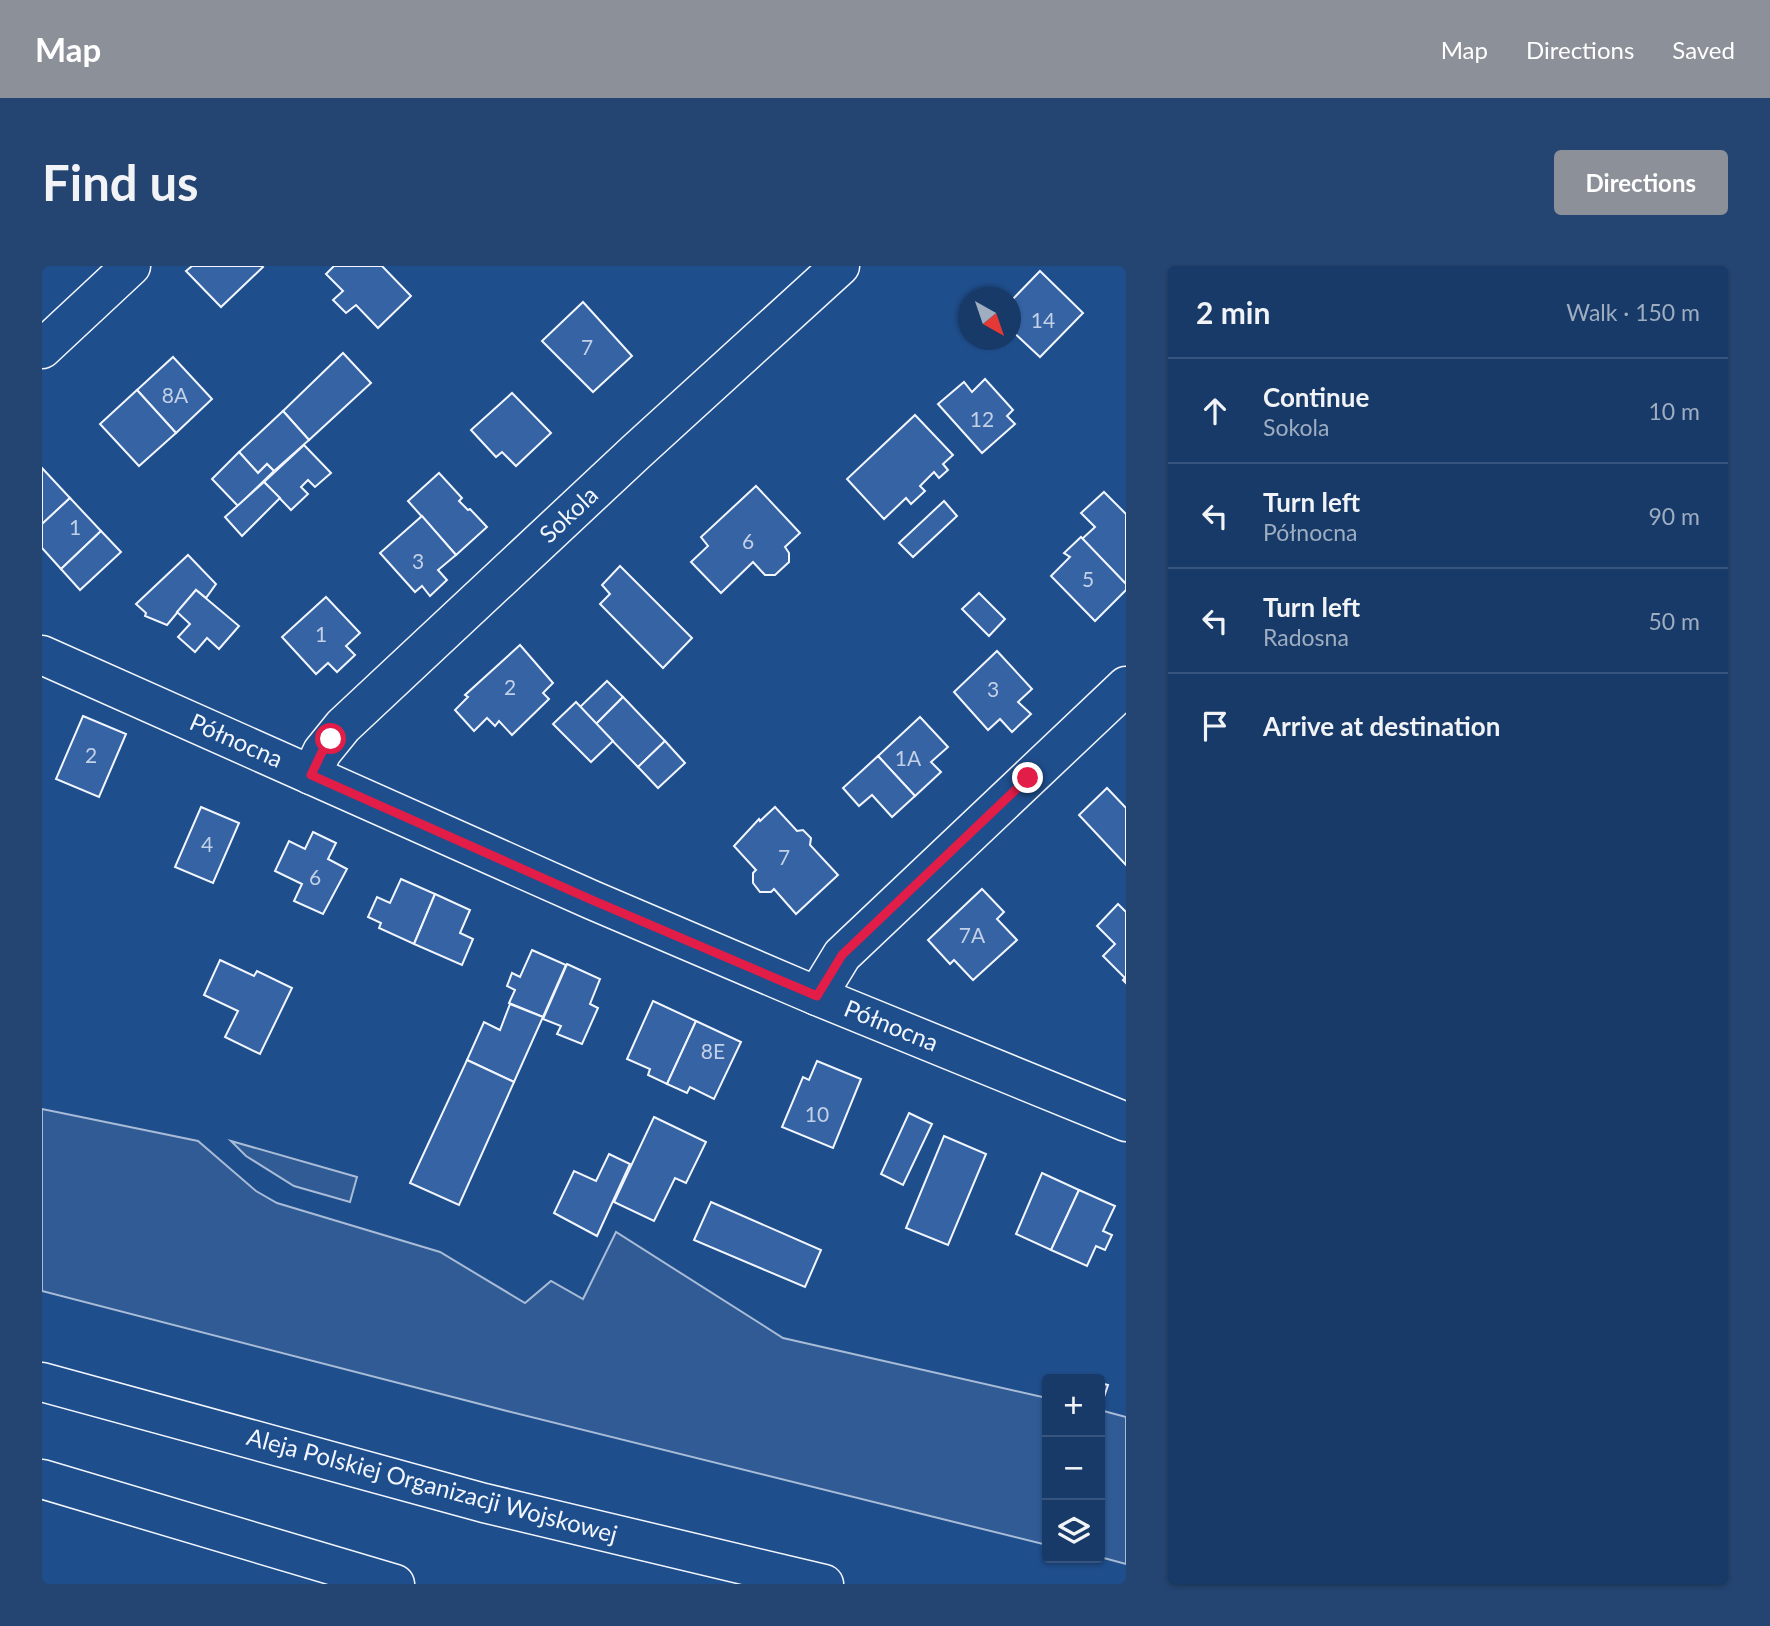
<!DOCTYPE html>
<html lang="en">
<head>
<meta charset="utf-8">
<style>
  :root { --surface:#173a69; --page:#244571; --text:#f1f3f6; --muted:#9eadc0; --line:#36547d; --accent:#8c9099 }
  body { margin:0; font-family:Lato,sans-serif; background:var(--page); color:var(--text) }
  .controls { position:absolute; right:21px; bottom:21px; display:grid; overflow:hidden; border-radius:7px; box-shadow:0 2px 5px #0004 }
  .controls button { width:63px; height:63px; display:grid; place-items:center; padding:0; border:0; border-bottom:2px solid var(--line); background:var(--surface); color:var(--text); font:35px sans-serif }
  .compass { position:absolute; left:916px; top:21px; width:63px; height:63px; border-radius:50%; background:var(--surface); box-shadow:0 2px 5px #0004; rotate:140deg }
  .stop { position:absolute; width:21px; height:21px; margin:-16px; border:5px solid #e11d48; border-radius:50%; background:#fff }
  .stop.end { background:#e11d48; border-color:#fff; box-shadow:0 2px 7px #0008 }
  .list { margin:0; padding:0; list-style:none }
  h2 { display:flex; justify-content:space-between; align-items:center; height:91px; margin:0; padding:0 28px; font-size:30px }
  h2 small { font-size:23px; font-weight:400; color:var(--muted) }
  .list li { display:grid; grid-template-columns:46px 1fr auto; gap:21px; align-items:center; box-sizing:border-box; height:105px; padding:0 28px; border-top:2px solid var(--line) }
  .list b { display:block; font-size:26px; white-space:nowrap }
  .list p { margin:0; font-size:23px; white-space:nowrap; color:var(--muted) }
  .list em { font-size:23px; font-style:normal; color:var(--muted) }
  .icon { flex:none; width:38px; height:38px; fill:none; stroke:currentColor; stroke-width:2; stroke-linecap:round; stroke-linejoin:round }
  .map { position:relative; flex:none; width:1084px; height:1318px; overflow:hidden; border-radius:7px }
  header { display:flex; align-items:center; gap:42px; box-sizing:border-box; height:98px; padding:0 35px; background:var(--accent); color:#fff }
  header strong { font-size:33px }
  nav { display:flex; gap:38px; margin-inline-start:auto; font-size:24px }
  .intro { display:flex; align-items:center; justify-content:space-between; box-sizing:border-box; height:168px; padding:0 42px }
  h1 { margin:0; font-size:49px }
  .button { padding:18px 32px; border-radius:7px; background:var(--accent); color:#fff; font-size:24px; font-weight:700 }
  main { display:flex; gap:42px; padding:0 42px }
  aside { flex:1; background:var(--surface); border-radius:7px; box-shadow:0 2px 5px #0004 }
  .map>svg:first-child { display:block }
  .built { fill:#305b95; stroke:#a8bbd7; stroke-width:2 }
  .building { fill:#3563a3; stroke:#f2f6ff; stroke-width:2 }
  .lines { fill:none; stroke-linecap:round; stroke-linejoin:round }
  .minor-casing { stroke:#f2f6ff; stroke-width:41 }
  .highway-casing { stroke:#f2f6ff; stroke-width:41 }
  .minor { stroke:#1f4e8c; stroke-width:38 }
  .highway { stroke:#1f4e8c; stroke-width:38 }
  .route { stroke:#e11d48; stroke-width:9 }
  .labels { text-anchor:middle; stroke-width:5; stroke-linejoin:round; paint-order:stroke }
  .number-label { font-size:21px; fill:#c3d1e8 }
  .street-label { font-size:24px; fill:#f2f6ff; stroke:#1f4e8c }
</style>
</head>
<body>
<header>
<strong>Map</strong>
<nav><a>Map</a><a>Directions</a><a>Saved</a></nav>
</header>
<div class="intro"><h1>Find us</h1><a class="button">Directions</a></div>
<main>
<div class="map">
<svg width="1084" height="1318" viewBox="0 0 1084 1318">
  <rect width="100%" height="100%" fill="#1f4e8c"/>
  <g class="built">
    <path d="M 0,843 L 156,875 L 214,925 L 235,937 L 398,986 L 483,1037 L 509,1015 L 541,1033 L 574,966 L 741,1072 L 1005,1132 L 1005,1279 L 465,1145 L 0,1025 Z"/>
    <path d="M 189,875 L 315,911 L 308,936 L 252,920 L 204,890 Z"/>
    <path d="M 1058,1144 L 1084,1151 L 1084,1298 L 1058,1291 Z"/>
  </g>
  <g class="building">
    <path d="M 150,0 L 220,0 L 221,1 L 179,41 L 144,5 Z"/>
    <path d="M 292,0 L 340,0 L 369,30 L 336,62 L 314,39 L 304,47 L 291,34 L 301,25 L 284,8 Z"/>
    <path d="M 998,5 L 1041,47 L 998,91 L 968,63 L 968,36 Z"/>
    <path d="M 541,36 L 590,90 L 551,126 L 500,75 Z"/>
    <path d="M 301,87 L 329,117 L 267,174 L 241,145 Z"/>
    <path d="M 131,91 L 170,133 L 134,167 L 95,124 Z"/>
    <path d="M 943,113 L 971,144 L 965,150 L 973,158 L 940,187 L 896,138 L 922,116 L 930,126 Z"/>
    <path d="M 95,124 L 134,167 L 97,200 L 58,158 Z"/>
    <path d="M 470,127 L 509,167 L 474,200 L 460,186 L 454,191 L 429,164 Z"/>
    <path d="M 241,145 L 267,174 L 232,205 L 225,198 L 216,207 L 197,186 Z"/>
    <path d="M 873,149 L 911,189 L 901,198 L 906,204 L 897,212 L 892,206 L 878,220 L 883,225 L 869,238 L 864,232 L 842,253 L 805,213 Z"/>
    <path d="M 262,179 L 289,207 L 273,221 L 266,214 L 259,221 L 266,228 L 249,244 L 222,216 Z"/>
    <path d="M 197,186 L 216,207 L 225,198 L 232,205 L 196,240 L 170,213 Z"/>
    <path d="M 0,202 L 28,232 L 0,258 Z"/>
    <path d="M 397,207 L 420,232 L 417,235 L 426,244 L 428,243 L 445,261 L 414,289 L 366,235 Z"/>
    <path d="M 222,216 L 238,232 L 200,270 L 183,251 Z"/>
    <path d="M 714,220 L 758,267 L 743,281 L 747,287 L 747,296 L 733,309 L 723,309 L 711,296 L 679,327 L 649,296 L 666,280 L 659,271 Z"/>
    <path d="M 1062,226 L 1084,248 L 1084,318 L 1040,273 L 1053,261 L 1039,247 Z"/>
    <path d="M 28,232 L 59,265 L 19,303 L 0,282 L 0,258 Z"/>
    <path d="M 902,235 L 915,250 L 871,291 L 857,277 Z"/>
    <path d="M 380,250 L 414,289 L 396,304 L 405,314 L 388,330 L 380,320 L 373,326 L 338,287 Z"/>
    <path d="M 59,265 L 79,286 L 38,324 L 19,303 Z"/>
    <path d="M 1039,271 L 1084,318 L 1084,324 L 1053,355 L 1009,310 L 1028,291 L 1022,287 Z"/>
    <path d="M 146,289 L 174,318 L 164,332 L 154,324 L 125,359 L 103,350 L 104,347 L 94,338 Z"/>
    <path d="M 578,300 L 650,372 L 621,402 L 558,338 L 568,328 L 560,319 Z"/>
    <path d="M 154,324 L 197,360 L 177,383 L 165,372 L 153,386 L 136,371 L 148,358 L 135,346 Z"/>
    <path d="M 937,327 L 963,353 L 947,370 L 920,343 Z"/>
    <path d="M 284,331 L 318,367 L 304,380 L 313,389 L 295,406 L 286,397 L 274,408 L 240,371 Z"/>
    <path d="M 478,379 L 511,417 L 501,427 L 507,433 L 470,469 L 457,455 L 453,460 L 445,452 L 432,465 L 413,444 L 426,431 L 423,429 Z"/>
    <path d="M 955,385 L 990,423 L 976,436 L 989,448 L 970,466 L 958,453 L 946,464 L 912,426 Z"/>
    <path d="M 565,415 L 581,431 L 554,458 L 538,441 Z"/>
    <path d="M 581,431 L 623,475 L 596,501 L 554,458 Z"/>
    <path d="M 534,436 L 571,475 L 549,496 L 511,458 Z"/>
    <path d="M 41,450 L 84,468 L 57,531 L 14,513 Z"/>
    <path d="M 878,451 L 906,481 L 889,496 L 899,506 L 873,530 L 836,490 Z"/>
    <path d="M 623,475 L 643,497 L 616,522 L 596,501 Z"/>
    <path d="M 836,490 L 873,530 L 850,551 L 830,529 L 817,540 L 801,522 Z"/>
    <path d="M 1065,522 L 1084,542 L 1084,599 L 1037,549 Z"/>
    <path d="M 159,541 L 197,557 L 171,617 L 133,601 Z"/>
    <path d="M 733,541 L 755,565 L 761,564 L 769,572 L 768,579 L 796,609 L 754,648 L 732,623 L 729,626 L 718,626 L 711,617 L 711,607 L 714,604 L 692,580 L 717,553 L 718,555 Z"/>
    <path d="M 271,566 L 294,577 L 286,593 L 305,603 L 281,648 L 252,635 L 260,618 L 233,605 L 247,575 L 263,583 Z"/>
    <path d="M 359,613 L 393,628 L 372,678 L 337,662 L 339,657 L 326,651 L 335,631 L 348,637 Z"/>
    <path d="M 940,623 L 962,646 L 955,653 L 975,674 L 931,714 L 912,694 L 908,698 L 886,674 Z"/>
    <path d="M 393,628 L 428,644 L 418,667 L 431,673 L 420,699 L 372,678 Z"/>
    <path d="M 1076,638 L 1084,646 L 1084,717 L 1081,714 L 1083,712 L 1061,690 L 1073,678 L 1055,660 Z"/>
    <path d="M 490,684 L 524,699 L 501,751 L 467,737 L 473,724 L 465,720 L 470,707 L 478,711 Z"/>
    <path d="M 178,694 L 212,710 L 215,705 L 250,722 L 218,788 L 183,771 L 196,745 L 162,729 Z"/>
    <path d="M 525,698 L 558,713 L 548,738 L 556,742 L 540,778 L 515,768 L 519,760 L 501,753 Z"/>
    <path d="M 611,735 L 654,755 L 625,818 L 606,809 L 608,803 L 585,793 Z"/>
    <path d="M 468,738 L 501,751 L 472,816 L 425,794 L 442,756 L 458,764 Z"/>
    <path d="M 654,755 L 699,776 L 672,833 L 648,821 L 645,827 L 625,818 Z"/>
    <path d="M 425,794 L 472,816 L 417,939 L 368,917 Z"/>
    <path d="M 775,795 L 819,813 L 791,882 L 740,861 L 761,811 L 767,814 Z"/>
    <path d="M 867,847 L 890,858 L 861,919 L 839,908 Z"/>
    <path d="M 612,851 L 664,876 L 644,917 L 633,912 L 612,955 L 572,936 Z"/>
    <path d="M 902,870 L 944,888 L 906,979 L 864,962 Z"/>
    <path d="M 567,888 L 588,898 L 555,970 L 512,947 L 532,905 L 554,915 Z"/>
    <path d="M 1000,907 L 1037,924 L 1009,984 L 974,968 Z"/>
    <path d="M 1037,924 L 1073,940 L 1061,965 L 1070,969 L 1063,984 L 1054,980 L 1045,1000 L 1009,984 Z"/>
    <path d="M 669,936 L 779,984 L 763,1021 L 652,974 Z"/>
    <path d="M 1058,1117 L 1066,1119 L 1058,1143 Z"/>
  </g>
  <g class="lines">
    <defs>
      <g id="minor">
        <path d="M 0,83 L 89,0"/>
        <path d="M 0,389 L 550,634 L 775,730 L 1084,856"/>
        <path d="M 269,509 L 280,486 L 301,460 L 595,185 L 798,0"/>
        <path d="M 775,730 L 800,689 L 1084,420"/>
      </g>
      <g id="highway">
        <path d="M 0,1116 L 442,1237 L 782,1318"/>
        <path d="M 0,1213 L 353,1318"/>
      </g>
    </defs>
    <use href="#minor" class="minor-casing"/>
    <use href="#highway" class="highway-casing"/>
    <use href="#minor" class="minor"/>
    <use href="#highway" class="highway"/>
  </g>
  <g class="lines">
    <path class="route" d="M 289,473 L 280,486 L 269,509 L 550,634 L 775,730 L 800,689 L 986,512"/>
  </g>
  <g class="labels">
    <g class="number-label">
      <text x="1001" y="62">14</text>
      <text x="545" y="89">7</text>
      <text x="133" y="137">8A</text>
      <text x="940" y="161">12</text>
      <text x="33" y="269">1</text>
      <text x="706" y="283">6</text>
      <text x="376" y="303">3</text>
      <text x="1046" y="321">5</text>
      <text x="279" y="376">1</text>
      <text x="468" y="429">2</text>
      <text x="951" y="431">3</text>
      <text x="49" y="497">2</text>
      <text x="866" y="500">1A</text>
      <text x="165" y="586">4</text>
      <text x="742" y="599">7</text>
      <text x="273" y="619">6</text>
      <text x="930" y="677">7A</text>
      <text x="671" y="793">8E</text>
      <text x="775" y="856">10</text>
    </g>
    <g class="street-label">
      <text transform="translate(527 249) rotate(-43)" y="8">Sokola</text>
      <text transform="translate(194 475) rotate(24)" y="8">Północna</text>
      <text transform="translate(849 760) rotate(22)" y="8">Północna</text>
      <text transform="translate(390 1220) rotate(15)" y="8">Aleja Polskiej Organizacji Wojskowej</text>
    </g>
  </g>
</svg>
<div class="controls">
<button>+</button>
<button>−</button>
<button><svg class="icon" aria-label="layers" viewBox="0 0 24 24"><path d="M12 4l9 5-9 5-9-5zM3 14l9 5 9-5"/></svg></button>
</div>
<svg class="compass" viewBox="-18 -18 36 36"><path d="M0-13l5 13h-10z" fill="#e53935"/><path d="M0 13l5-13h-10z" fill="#9eadc0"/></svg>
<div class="stop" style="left:289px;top:473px"></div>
<div class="stop end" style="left:986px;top:512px"></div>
</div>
<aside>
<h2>2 min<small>Walk · 150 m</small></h2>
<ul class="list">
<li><svg class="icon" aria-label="ahead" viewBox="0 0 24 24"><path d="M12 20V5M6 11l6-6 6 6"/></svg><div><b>Continue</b><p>Sokola</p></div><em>10 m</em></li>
<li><svg class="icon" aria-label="left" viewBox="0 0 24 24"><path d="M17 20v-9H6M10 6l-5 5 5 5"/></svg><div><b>Turn left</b><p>Północna</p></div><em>90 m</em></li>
<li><svg class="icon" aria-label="left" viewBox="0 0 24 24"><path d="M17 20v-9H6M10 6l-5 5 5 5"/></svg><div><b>Turn left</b><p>Radosna</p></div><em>50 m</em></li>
<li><svg class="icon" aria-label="arrive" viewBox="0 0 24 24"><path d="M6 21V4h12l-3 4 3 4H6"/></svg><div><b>Arrive at destination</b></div></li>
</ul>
</aside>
</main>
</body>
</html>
